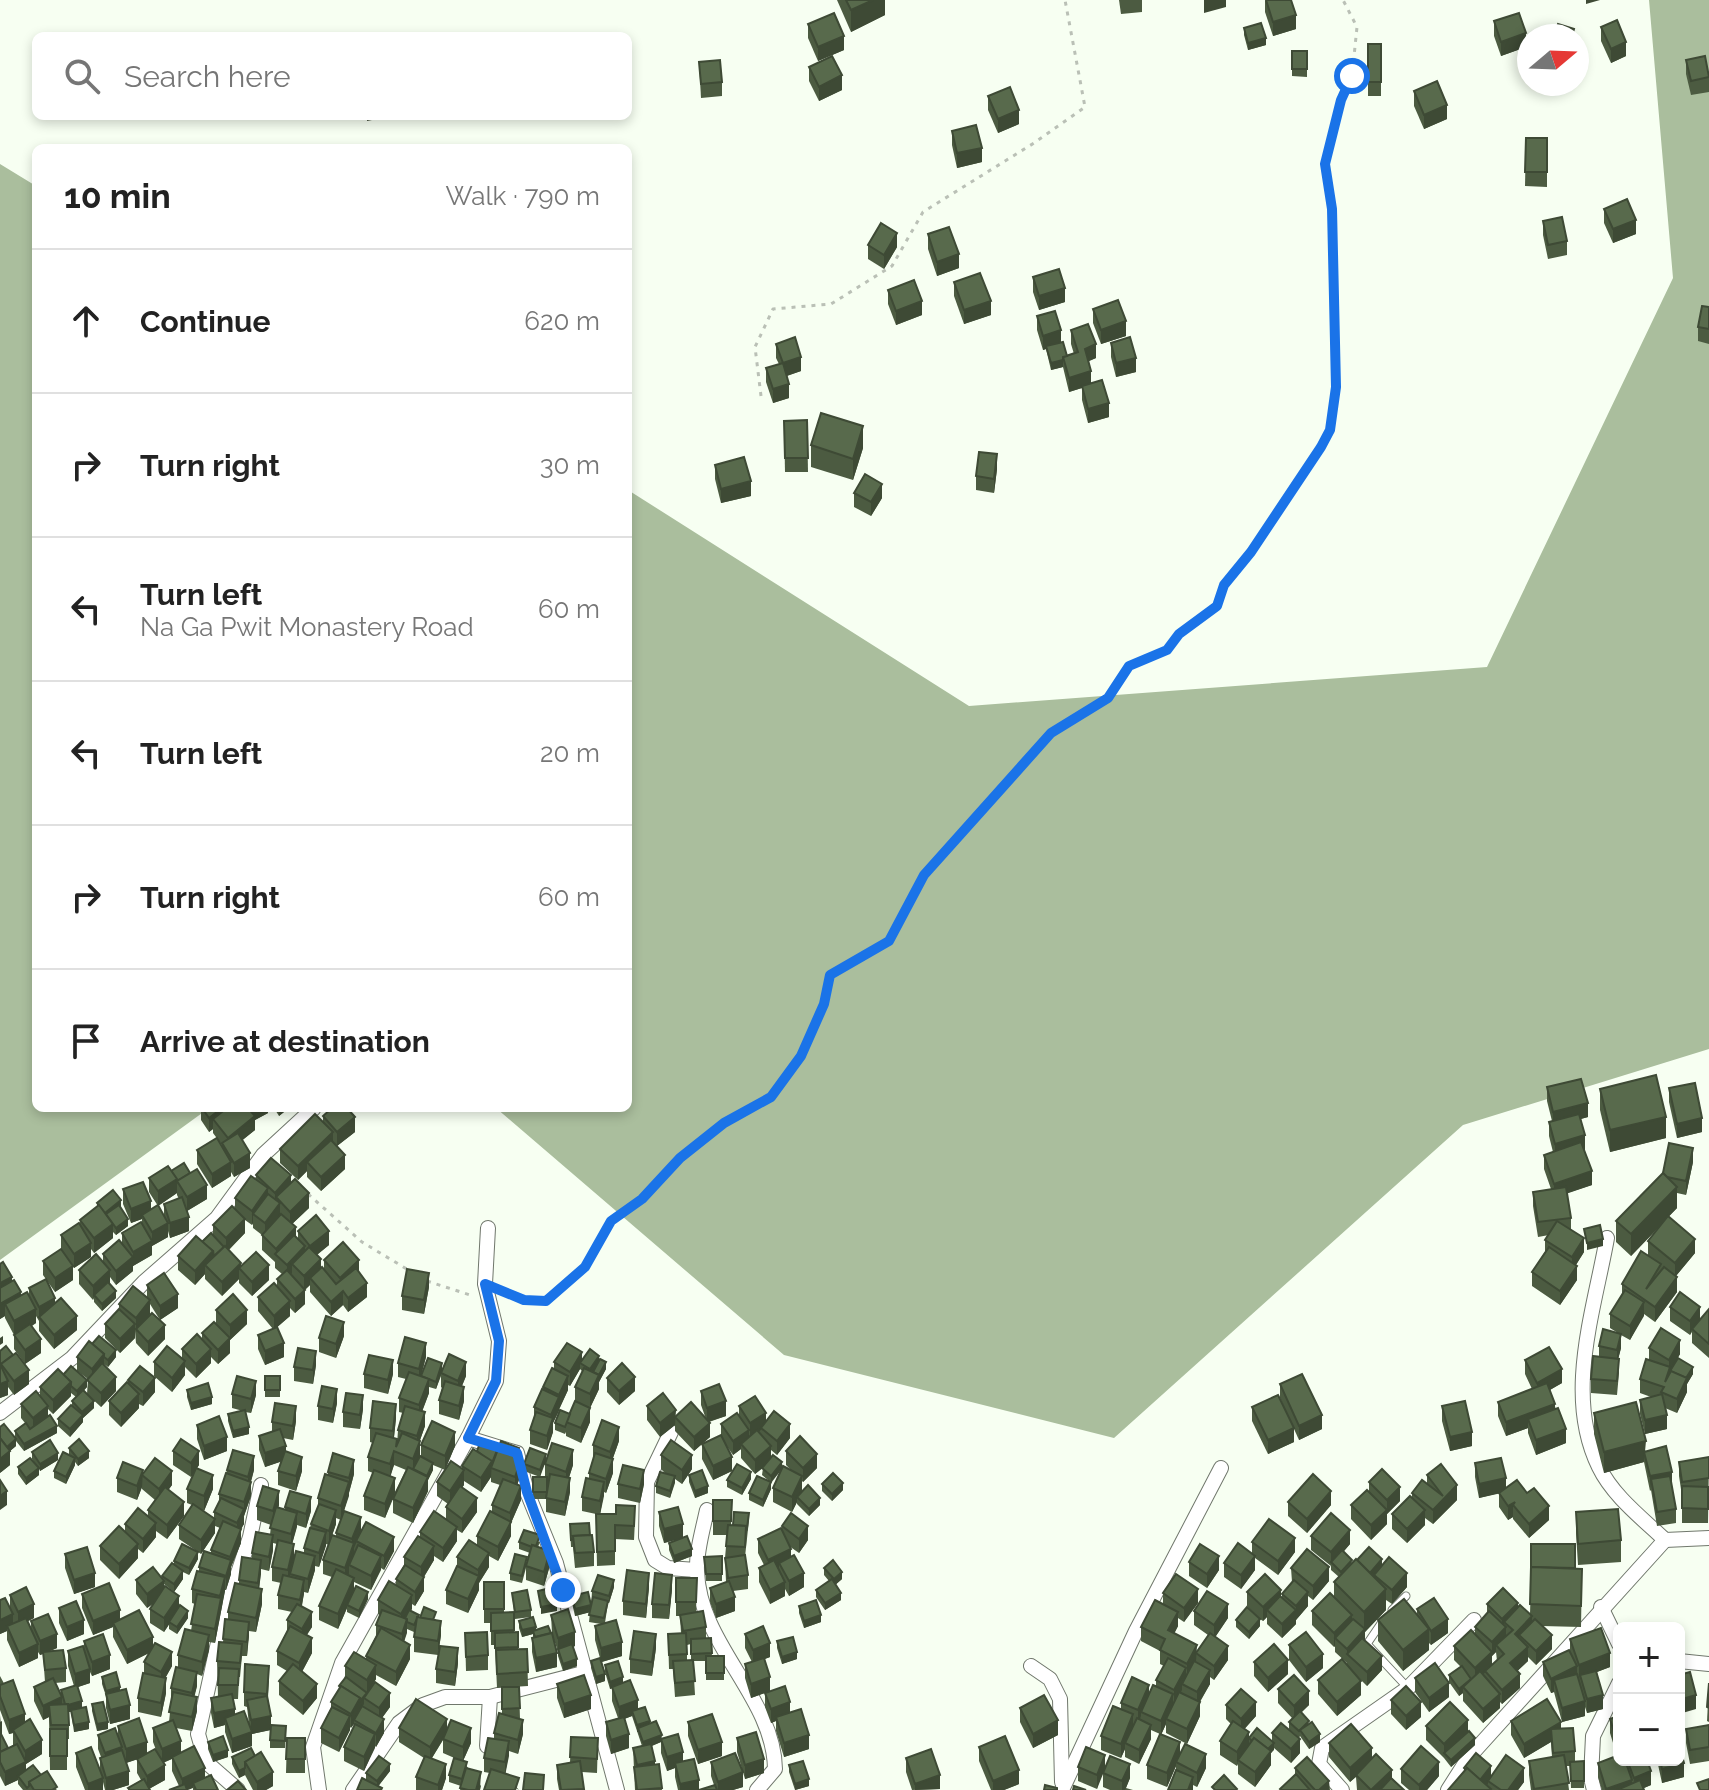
<!DOCTYPE html>
<html lang="en">
<head>
<meta charset="utf-8">
<style>
  :root { --surface:#fff; --page:#f2f2f2; --text:#222; --muted:#767676; --line:#e0e0e0 }
  body { margin:0; font-family:Raleway,sans-serif; background:var(--page); color:var(--text) }
  .controls { position:absolute; right:24px; bottom:24px; display:grid; overflow:hidden; border-radius:12px; box-shadow:0 4px 12px #0003 }
  .controls button { width:72px; height:72px; display:grid; place-items:center; padding:0; border:0; border-bottom:2px solid var(--line); background:var(--surface); color:var(--text); font:40px sans-serif }
  .compass { position:absolute; left:1517px; top:24px; width:72px; height:72px; border-radius:50%; background:var(--surface); box-shadow:0 4px 12px #0003; rotate:71deg }
  .stop { position:absolute; width:24px; height:24px; margin:-18px; border:6px solid #1a73e8; border-radius:50%; background:#fff }
  .stop.end { background:#1a73e8; border-color:#fff; box-shadow:0 2px 8px #0008 }
  .list { margin:0; padding:0; list-style:none }
  h2 { display:flex; justify-content:space-between; align-items:center; height:104px; margin:0; padding:0 32px; font-size:34px }
  h2 small { font-size:26px; font-weight:400; color:var(--muted) }
  .list li { display:grid; grid-template-columns:52px 1fr auto; gap:24px; align-items:center; box-sizing:border-box; height:144px; padding:0 32px; border-top:2px solid var(--line) }
  .list b { display:block; font-size:30px; white-space:nowrap }
  .list p { margin:0; font-size:26px; white-space:nowrap; color:var(--muted) }
  .list em { font-size:26px; font-style:normal; color:var(--muted) }
  .icon { flex:none; width:44px; height:44px; fill:none; stroke:currentColor; stroke-width:2; stroke-linecap:round; stroke-linejoin:round }
  .map { position:relative; flex:none; width:1709px; height:1790px; overflow:hidden }
  .search { position:absolute; background:var(--surface); box-shadow:0 4px 12px #0003; left:32px; top:32px; width:600px; height:88px; display:flex; align-items:center; gap:20px; box-sizing:border-box; padding:0 28px; border-radius:12px; color:var(--muted); font-size:30px }
  .panel { position:absolute; background:var(--surface); box-shadow:0 4px 12px #0003; left:32px; top:144px; width:600px; height:968px; border-radius:12px }
  .map>svg:first-child { display:block }
  .forest { fill:#aabe9d }
  .lines { fill:none; stroke-linecap:round; stroke-linejoin:round }
  .lane-casing { stroke:#70776c; stroke-width:9 }
  .street-casing { stroke:#70776c; stroke-width:16 }
  .path { stroke:#bac0b6; stroke-width:3; stroke-dasharray:4 6; stroke-linecap:butt }
  .lane { stroke:#fff; stroke-width:7 }
  .street { stroke:#fff; stroke-width:14 }
  .wall { fill:#4c5b41; fill-rule:evenodd }
  .shaded-wall { fill:#3e4a35 }
  .building { fill:#586a4c; stroke:#3e4a35; stroke-width:2 }
  .route { stroke:#1a73e8; stroke-width:10 }
</style>
</head>
<body>
<div class="map">
<svg width="1709" height="1790" viewBox="0 0 1709 1790">
  <rect width="100%" height="100%" fill="#f7fff2"/>
  <g class="forest">
    <path d="M 1649,0 L 1709,0 L 1709,1049 L 1463,1125 L 1114,1438 L 784,1355 L 496,1108 L 628,1108 L 628,490 L 969,706 L 1487,667 L 1673,278 Z"/>
    <path d="M 0,164 L 36,186 L 36,1108 L 209,1108 L 0,1260 Z"/>
  </g>
  <g class="lines">
    <defs>
      <g id="lane">
        <path d="M 1392,1610 L 1406,1596"/>
        <path d="M 1382,1622 L 1367,1644 L 1408,1688"/>
      </g>
      <g id="street">
        <path d="M 1607,1238 C 1594,1311 1564,1396 1599,1467 C 1613,1496 1642,1518 1665,1540 L 1709,1538"/>
        <path d="M 0,1413 L 72,1358 L 144,1282 L 217,1218 L 263,1155 L 314,1108"/>
        <path d="M 671,1432 L 647,1482 L 646,1537 L 655,1560 L 668,1568 L 696,1570"/>
        <path d="M 468,1438 L 517,1453 L 527,1492 L 556,1563 L 617,1790"/>
        <path d="M 707,1510 C 703,1529 696,1552 697,1571 C 699,1645 774,1697 775,1769 L 757,1790"/>
        <path d="M 1601,1607 L 1619,1644"/>
        <path d="M 1679,1661 L 1709,1664"/>
        <path d="M 1031,1666 L 1050,1679 L 1060,1699 L 1062,1782"/>
        <path d="M 487,1746 L 490,1697"/>
        <path d="M 238,1790 L 206,1762 L 198,1734 L 224,1615 L 250,1537 L 261,1485"/>
        <path d="M 319,1790 L 313,1747 L 342,1663 L 468,1438 L 496,1381 L 499,1341 L 485,1284 L 488,1228"/>
        <path d="M 353,1790 L 399,1723 L 423,1705 L 445,1697 L 490,1697 L 587,1672"/>
        <path d="M 1062,1790 L 1136,1631 L 1221,1468"/>
        <path d="M 1342,1790 L 1319,1764 L 1322,1748 L 1408,1688 L 1474,1620"/>
        <path d="M 1448,1790 L 1469,1757 L 1665,1540"/>
        <path d="M 1594,1790 L 1591,1778 L 1593,1736 L 1619,1683"/>
      </g>
    </defs>
    <use href="#lane" class="lane-casing"/>
    <use href="#street" class="street-casing"/>
    <g class="path">
      <path d="M 761,396 L 755,347 L 773,309 L 831,304 L 892,266 L 923,212 L 1034,143 L 1085,107 L 1065,0"/>
      <path d="M 308,1194 L 362,1242 L 410,1271"/>
      <path d="M 427,1281 L 473,1296"/>
      <path d="M 504,1292 L 524,1300 L 546,1301 L 585,1267 L 611,1221 L 642,1199 L 680,1158 L 724,1123 L 771,1097 L 801,1056 L 824,1004 L 830,975 L 889,941 L 924,875 L 1051,733 L 1108,698 L 1129,666 L 1167,650 L 1179,634 L 1217,606 L 1224,585 L 1251,552 L 1321,447 L 1330,430 L 1336,387 L 1332,209 L 1325,164 L 1341,100 L 1352,76 L 1357,27 L 1343,0"/>
    </g>
    <use href="#lane" class="lane"/>
    <use href="#street" class="street"/>
  </g>
  <g class="wall">
    <path d="M 837,0 L 885,0 L 885,15 L 851,32 Z"/>
    <path d="M 1119,0 L 1142,0 L 1142,12 L 1121,14 Z"/>
    <path d="M 1265,0 L 1296,29 L 1273,36 L 1265,12 Z"/>
    <path d="M 1494,21 L 1526,47 L 1501,56 L 1494,36 Z"/>
    <path d="M 808,24 L 844,50 L 818,61 L 808,38 Z"/>
    <path d="M 1601,27 L 1626,56 L 1611,63 L 1601,41 Z"/>
    <path d="M 1244,28 L 1266,45 L 1248,50 L 1244,35 Z"/>
    <rect x="1368" y="44" width="13" height="52"/>
    <path d="M 1292,51 L 1307,51 L 1307,77 L 1292,76 Z"/>
    <path d="M 1686,60 L 1709,77 L 1709,92 L 1691,95 L 1686,74 Z"/>
    <path d="M 699,62 L 722,82 L 722,96 L 701,98 Z"/>
    <path d="M 809,67 L 842,90 L 819,101 L 809,81 Z"/>
    <path d="M 1414,91 L 1447,119 L 1424,129 L 1414,106 Z"/>
    <path d="M 988,96 L 1019,124 L 998,133 L 988,110 Z"/>
    <path d="M 952,131 L 982,162 L 957,168 L 952,145 Z"/>
    <path d="M 1526,138 L 1547,138 L 1547,187 L 1525,186 Z"/>
    <path d="M 1604,209 L 1636,234 L 1613,243 L 1604,223 Z"/>
    <path d="M 1543,221 L 1567,241 L 1567,255 L 1548,259 L 1543,235 Z"/>
    <path d="M 928,234 L 959,268 L 937,276 L 928,249 Z"/>
    <path d="M 868,245 L 897,247 L 884,269 L 868,259 Z"/>
    <path d="M 1033,277 L 1065,302 L 1039,310 L 1033,292 Z"/>
    <path d="M 954,282 L 991,315 L 964,324 L 954,296 Z"/>
    <path d="M 888,290 L 922,315 L 896,325 L 888,304 Z"/>
    <path d="M 1709,307 L 1709,344 L 1698,341 L 1698,327 Z"/>
    <path d="M 1093,309 L 1126,336 L 1101,344 L 1093,323 Z"/>
    <path d="M 1037,316 L 1061,342 L 1067,356 L 1074,354 L 1071,344 L 1071,330 L 1096,358 L 1088,361 L 1091,383 L 1109,417 L 1088,423 L 1082,400 L 1082,388 L 1069,392 L 1063,367 L 1051,370 L 1046,349 L 1043,350 L 1037,330 Z"/>
    <path d="M 1111,343 L 1136,372 L 1116,377 L 1111,357 Z"/>
    <path d="M 776,344 L 801,371 L 787,376 L 789,398 L 773,403 L 766,382 L 766,368 L 779,364 L 776,358 Z"/>
    <path d="M 807,420 L 808,472 L 785,472 L 784,421 Z"/>
    <path d="M 811,445 L 863,448 L 853,480 L 811,467 Z"/>
    <path d="M 715,465 L 751,496 L 721,503 L 715,479 Z"/>
    <path d="M 997,469 L 994,493 L 976,490 L 976,476 Z"/>
    <path d="M 854,493 L 882,498 L 871,516 L 854,507 Z"/>
    <path d="M 1547,1087 L 1588,1117 L 1581,1119 L 1584,1150 L 1592,1185 L 1567,1193 L 1571,1218 L 1571,1229 L 1584,1252 L 1576,1265 L 1577,1280 L 1560,1305 L 1532,1286 L 1532,1272 L 1545,1252 L 1545,1240 L 1549,1235 L 1538,1237 L 1533,1206 L 1533,1192 L 1551,1189 L 1544,1169 L 1544,1155 L 1553,1152 L 1549,1136 L 1549,1122 L 1552,1121 L 1547,1101 Z"/>
    <path d="M 1669,1088 L 1702,1132 L 1677,1138 L 1669,1102 Z"/>
    <path d="M 1600,1089 L 1666,1138 L 1610,1152 L 1600,1110 Z"/>
    <path d="M 201,1108 L 268,1108 L 268,1113 L 255,1120 L 255,1130 L 242,1140 L 250,1168 L 234,1177 L 231,1172 L 231,1176 L 212,1188 L 197,1164 L 197,1150 L 222,1147 L 222,1145 L 213,1133 L 213,1129 L 209,1132 L 201,1120 Z"/>
    <path d="M 274,1108 L 289,1108 L 279,1116 Z"/>
    <path d="M 332,1108 L 353,1108 L 350,1111 L 355,1132 L 337,1146 L 345,1169 L 321,1191 L 307,1177 L 307,1171 L 298,1180 L 280,1163 L 280,1149 L 323,1122 L 323,1116 Z"/>
    <path d="M 1693,1162 L 1686,1195 L 1677,1193 L 1677,1208 L 1668,1217 L 1695,1253 L 1676,1276 L 1677,1292 L 1655,1322 L 1644,1314 L 1630,1340 L 1621,1335 L 1621,1348 L 1618,1359 L 1619,1373 L 1617,1395 L 1591,1393 L 1591,1379 L 1599,1357 L 1599,1346 L 1618,1333 L 1610,1328 L 1610,1314 L 1622,1295 L 1622,1284 L 1648,1255 L 1648,1241 L 1664,1222 L 1631,1256 L 1616,1242 L 1616,1221 L 1663,1173 Z"/>
    <path d="M 171,1171 L 207,1199 L 187,1211 L 189,1231 L 170,1238 L 168,1231 L 168,1237 L 152,1246 L 152,1255 L 133,1266 L 133,1265 L 133,1271 L 116,1285 L 110,1277 L 110,1284 L 116,1298 L 102,1311 L 94,1302 L 94,1298 L 93,1300 L 79,1284 L 79,1270 L 103,1261 L 103,1254 L 122,1245 L 122,1233 L 142,1224 L 142,1219 L 131,1223 L 123,1204 L 123,1189 L 151,1210 L 164,1215 L 164,1204 L 179,1199 L 177,1195 L 177,1188 L 177,1193 L 158,1206 L 149,1192 L 149,1178 Z"/>
    <path d="M 256,1175 L 291,1183 L 309,1208 L 292,1224 L 296,1237 L 298,1239 L 298,1231 L 329,1245 L 317,1255 L 321,1268 L 324,1269 L 324,1260 L 359,1272 L 367,1297 L 348,1312 L 343,1305 L 331,1316 L 310,1292 L 310,1285 L 305,1290 L 305,1304 L 295,1313 L 290,1308 L 290,1316 L 277,1327 L 284,1357 L 265,1365 L 258,1349 L 258,1335 L 273,1329 L 258,1311 L 258,1297 L 277,1285 L 277,1279 L 282,1274 L 275,1268 L 275,1262 L 262,1250 L 262,1235 L 253,1228 L 253,1223 L 252,1225 L 245,1220 L 245,1233 L 229,1250 L 241,1267 L 269,1280 L 252,1296 L 239,1283 L 239,1279 L 222,1296 L 205,1279 L 205,1274 L 195,1285 L 178,1270 L 178,1256 L 213,1235 L 213,1225 L 235,1208 L 235,1198 L 256,1179 Z"/>
    <path d="M 97,1203 L 121,1207 L 120,1208 L 128,1226 L 116,1235 L 113,1232 L 113,1238 L 94,1253 L 91,1249 L 91,1257 L 74,1268 L 73,1267 L 73,1280 L 55,1292 L 43,1275 L 43,1261 L 61,1249 L 61,1235 L 80,1225 L 80,1220 L 97,1207 Z"/>
    <path d="M 0,1264 L 21,1295 L 29,1295 L 29,1288 L 55,1303 L 77,1330 L 54,1349 L 39,1331 L 39,1321 L 36,1316 L 36,1323 L 32,1326 L 41,1353 L 25,1364 L 14,1349 L 14,1335 L 5,1318 L 5,1316 L 0,1319 Z"/>
    <path d="M 147,1285 L 178,1308 L 160,1320 L 150,1304 L 150,1314 L 145,1320 L 165,1339 L 148,1356 L 136,1343 L 135,1331 L 135,1338 L 120,1353 L 105,1338 L 105,1324 L 119,1309 L 119,1304 L 147,1297 Z"/>
    <path d="M 429,1287 L 424,1314 L 402,1310 L 402,1296 Z"/>
    <path d="M 1670,1307 L 1700,1320 L 1709,1309 L 1709,1358 L 1692,1343 L 1692,1332 L 1690,1335 L 1670,1321 Z"/>
    <path d="M 216,1310 L 247,1324 L 230,1340 L 230,1353 L 218,1364 L 211,1357 L 211,1363 L 196,1378 L 185,1367 L 185,1375 L 172,1392 L 154,1376 L 154,1362 L 182,1358 L 182,1349 L 202,1339 L 202,1333 L 216,1324 Z"/>
    <path d="M 344,1336 L 336,1358 L 319,1352 L 319,1338 Z"/>
    <path d="M 1649,1348 L 1680,1354 L 1671,1369 L 1693,1374 L 1687,1384 L 1687,1392 L 1677,1413 L 1665,1408 L 1667,1429 L 1645,1434 L 1640,1414 L 1640,1400 L 1651,1397 L 1640,1393 L 1640,1379 L 1649,1360 Z"/>
    <path d="M 0,1351 L 29,1384 L 14,1395 L 8,1387 L 8,1395 L 0,1398 Z"/>
    <path d="M 77,1357 L 116,1357 L 108,1367 L 104,1364 L 116,1391 L 101,1407 L 87,1394 L 94,1408 L 83,1418 L 83,1422 L 70,1437 L 58,1426 L 58,1419 L 72,1405 L 72,1401 L 76,1397 L 71,1393 L 71,1396 L 53,1414 L 48,1409 L 48,1417 L 57,1433 L 24,1451 L 16,1441 L 16,1446 L 10,1451 L 10,1465 L 0,1473 L 15,1437 L 15,1431 L 25,1423 L 21,1418 L 21,1404 L 40,1396 L 40,1387 L 63,1375 L 87,1387 L 84,1390 L 87,1394 L 88,1379 L 77,1371 Z"/>
    <path d="M 426,1357 L 421,1376 L 442,1369 L 466,1376 L 462,1386 L 464,1401 L 459,1420 L 439,1414 L 439,1400 L 442,1388 L 441,1387 L 441,1376 L 436,1389 L 429,1387 L 429,1393 L 422,1411 L 425,1426 L 420,1440 L 420,1456 L 421,1457 L 421,1445 L 455,1446 L 445,1470 L 433,1465 L 433,1470 L 428,1480 L 428,1491 L 413,1523 L 393,1513 L 393,1499 L 385,1518 L 364,1510 L 364,1496 L 373,1473 L 368,1471 L 368,1457 L 373,1443 L 370,1442 L 370,1428 L 396,1418 L 394,1438 L 397,1445 L 398,1430 L 403,1413 L 399,1412 L 399,1398 L 406,1379 L 398,1377 L 398,1363 ZM 394,1465 L 406,1470 L 395,1492 L 390,1476 Z"/>
    <path d="M 599,1359 L 606,1369 L 599,1382 L 599,1389 L 590,1408 L 575,1401 L 575,1387 L 582,1371 L 580,1369 L 570,1386 L 568,1385 L 568,1390 L 553,1423 L 553,1432 L 547,1450 L 530,1444 L 530,1430 L 534,1417 L 534,1407 L 543,1387 L 554,1370 L 554,1362 Z"/>
    <path d="M 1525,1360 L 1562,1383 L 1550,1390 L 1566,1443 L 1536,1455 L 1528,1433 L 1528,1428 L 1506,1436 L 1498,1416 L 1498,1402 L 1532,1389 L 1525,1374 Z"/>
    <path d="M 316,1365 L 313,1384 L 294,1381 L 294,1367 Z"/>
    <path d="M 364,1374 L 393,1374 L 388,1394 L 364,1388 Z"/>
    <rect x="265" y="1376" width="15" height="21"/>
    <path d="M 607,1378 L 635,1391 L 619,1405 L 607,1392 Z"/>
    <path d="M 128,1380 L 155,1392 L 143,1406 L 139,1404 L 139,1408 L 121,1427 L 109,1415 L 109,1401 L 128,1384 Z"/>
    <path d="M 1280,1384 L 1322,1429 L 1299,1440 L 1280,1398 Z"/>
    <path d="M 187,1390 L 212,1404 L 191,1410 L 187,1397 Z"/>
    <path d="M 701,1391 L 726,1416 L 709,1422 L 710,1437 L 694,1451 L 675,1431 L 675,1425 L 660,1437 L 647,1420 L 647,1406 L 676,1416 L 706,1419 L 701,1405 Z"/>
    <path d="M 232,1394 L 256,1395 L 251,1413 L 245,1412 L 249,1434 L 233,1438 L 228,1421 L 228,1414 L 243,1411 L 232,1408 Z"/>
    <path d="M 337,1403 L 333,1423 L 318,1420 L 318,1406 Z"/>
    <path d="M 739,1406 L 766,1421 L 790,1438 L 777,1455 L 771,1450 L 771,1489 L 763,1507 L 749,1500 L 749,1493 L 769,1481 L 762,1475 L 763,1468 L 755,1474 L 741,1458 L 741,1449 L 733,1455 L 726,1445 L 732,1471 L 713,1480 L 702,1459 L 702,1444 L 721,1436 L 721,1424 L 739,1416 Z"/>
    <path d="M 1442,1406 L 1472,1446 L 1450,1451 L 1442,1421 Z"/>
    <path d="M 1252,1407 L 1294,1442 L 1268,1454 L 1252,1421 Z"/>
    <path d="M 363,1409 L 360,1429 L 343,1427 L 343,1412 Z"/>
    <path d="M 1594,1413 L 1646,1451 L 1672,1486 L 1676,1509 L 1676,1523 L 1657,1526 L 1651,1490 L 1650,1491 L 1644,1462 L 1604,1473 L 1594,1434 Z"/>
    <path d="M 296,1421 L 293,1440 L 283,1438 L 286,1452 L 302,1471 L 296,1491 L 278,1485 L 278,1471 L 282,1461 L 265,1467 L 259,1450 L 259,1436 L 272,1432 L 272,1422 Z"/>
    <path d="M 590,1422 L 581,1443 L 566,1436 L 566,1432 L 565,1434 L 555,1430 L 555,1423 Z"/>
    <path d="M 197,1425 L 227,1451 L 204,1460 L 197,1439 Z"/>
    <path d="M 619,1441 L 613,1458 L 613,1473 L 606,1493 L 604,1492 L 600,1514 L 635,1520 L 634,1540 L 615,1539 L 615,1565 L 597,1566 L 596,1514 L 582,1511 L 582,1497 L 589,1479 L 589,1473 L 593,1459 L 593,1445 Z"/>
    <path d="M 69,1448 L 89,1458 L 78,1466 L 75,1462 L 75,1465 L 66,1484 L 54,1478 L 54,1471 L 69,1455 Z"/>
    <path d="M 173,1451 L 199,1465 L 197,1468 L 213,1489 L 204,1511 L 198,1508 L 214,1519 L 214,1512 L 219,1502 L 219,1494 L 227,1470 L 254,1470 L 251,1482 L 251,1496 L 244,1516 L 244,1524 L 241,1528 L 241,1543 L 231,1567 L 231,1574 L 226,1590 L 225,1590 L 215,1643 L 209,1642 L 209,1650 L 202,1676 L 197,1674 L 197,1686 L 194,1696 L 197,1711 L 192,1731 L 176,1728 L 181,1752 L 205,1778 L 218,1790 L 193,1790 L 193,1788 L 179,1786 L 172,1771 L 172,1759 L 163,1763 L 165,1780 L 149,1789 L 150,1790 L 128,1790 L 128,1788 L 141,1780 L 137,1773 L 137,1759 L 138,1759 L 126,1763 L 129,1785 L 113,1790 L 105,1790 L 103,1782 L 103,1790 L 85,1790 L 76,1767 L 76,1753 L 100,1770 L 100,1758 L 101,1757 L 98,1749 L 98,1735 L 118,1736 L 118,1726 L 147,1754 L 158,1755 L 153,1742 L 153,1728 L 169,1722 L 171,1703 L 171,1688 L 178,1667 L 178,1655 L 191,1631 L 195,1604 L 192,1603 L 192,1589 L 199,1571 L 199,1567 L 211,1553 L 211,1550 L 220,1528 L 215,1526 L 215,1533 L 201,1554 L 179,1539 L 179,1525 L 192,1505 L 187,1503 L 187,1489 L 194,1473 L 191,1477 L 173,1465 Z"/>
    <path d="M 477,1451 L 519,1460 L 521,1474 L 517,1485 L 521,1500 L 511,1523 L 511,1536 L 498,1561 L 489,1556 L 489,1567 L 479,1583 L 479,1590 L 468,1613 L 446,1604 L 446,1590 L 457,1566 L 457,1557 L 477,1545 L 477,1536 L 492,1512 L 492,1505 L 500,1485 L 491,1482 L 491,1477 L 481,1492 L 464,1481 L 464,1485 L 462,1487 L 477,1512 L 462,1533 L 457,1530 L 457,1541 L 443,1562 L 434,1556 L 434,1560 L 424,1577 L 424,1591 L 415,1606 L 412,1604 L 411,1611 L 419,1618 L 436,1619 L 435,1620 L 441,1635 L 438,1655 L 414,1652 L 414,1632 L 407,1629 L 404,1641 L 410,1659 L 396,1686 L 376,1675 L 376,1679 L 367,1694 L 390,1707 L 382,1718 L 384,1733 L 376,1747 L 375,1746 L 364,1771 L 344,1761 L 344,1747 L 354,1727 L 354,1724 L 350,1728 L 350,1730 L 339,1752 L 321,1743 L 321,1728 L 331,1708 L 331,1702 L 339,1689 L 339,1686 L 345,1678 L 345,1666 L 366,1659 L 366,1656 L 376,1636 L 376,1625 L 380,1615 L 378,1614 L 378,1600 L 396,1585 L 396,1579 L 404,1565 L 404,1557 L 420,1537 L 420,1532 L 446,1519 L 446,1507 L 448,1504 L 437,1496 L 437,1482 L 462,1469 L 462,1466 Z"/>
    <path d="M 786,1451 L 817,1468 L 803,1482 L 802,1481 L 802,1490 L 820,1505 L 809,1516 L 797,1504 L 797,1502 L 792,1512 L 773,1502 L 773,1488 L 792,1471 L 786,1465 Z"/>
    <path d="M 32,1452 L 58,1460 L 40,1471 L 39,1469 L 39,1475 L 26,1485 L 18,1474 L 18,1467 L 36,1465 L 32,1459 Z"/>
    <path d="M 546,1454 L 540,1477 L 545,1477 L 545,1464 L 573,1465 L 569,1478 L 570,1492 L 565,1516 L 546,1512 L 546,1499 L 533,1499 L 533,1477 L 540,1477 L 524,1471 L 524,1464 Z"/>
    <path d="M 661,1455 L 692,1469 L 682,1484 L 675,1479 L 670,1498 L 656,1493 L 656,1486 L 666,1474 L 661,1469 Z"/>
    <path d="M 1709,1457 L 1708,1523 L 1682,1523 L 1682,1496 L 1679,1476 L 1679,1462 Z"/>
    <path d="M 1475,1463 L 1506,1488 L 1527,1493 L 1549,1520 L 1529,1538 L 1513,1519 L 1513,1517 L 1508,1520 L 1499,1507 L 1499,1493 L 1479,1498 L 1475,1477 Z"/>
    <path d="M 328,1472 L 354,1474 L 342,1518 L 361,1532 L 394,1551 L 384,1570 L 381,1568 L 371,1590 L 354,1582 L 354,1590 L 368,1599 L 359,1618 L 347,1612 L 347,1608 L 338,1629 L 319,1620 L 319,1606 L 332,1577 L 323,1574 L 323,1560 L 329,1545 L 326,1544 L 319,1567 L 315,1566 L 315,1570 L 308,1593 L 304,1592 L 302,1606 L 312,1627 L 306,1635 L 312,1653 L 302,1672 L 317,1698 L 303,1715 L 279,1695 L 279,1681 L 287,1671 L 277,1665 L 277,1651 L 287,1632 L 287,1620 L 292,1612 L 278,1609 L 278,1595 L 281,1583 L 272,1581 L 272,1567 L 277,1544 L 273,1543 L 273,1550 L 269,1571 L 261,1569 L 259,1589 L 262,1604 L 256,1632 L 249,1631 L 247,1656 L 242,1656 L 240,1677 L 239,1677 L 238,1699 L 233,1699 L 235,1714 L 249,1724 L 247,1707 L 244,1706 L 244,1692 L 269,1680 L 268,1698 L 271,1725 L 286,1726 L 285,1748 L 270,1748 L 270,1730 L 252,1734 L 252,1746 L 232,1753 L 225,1732 L 225,1725 L 214,1728 L 211,1713 L 211,1698 L 218,1697 L 217,1661 L 223,1642 L 225,1619 L 228,1619 L 228,1612 L 239,1584 L 239,1580 L 252,1559 L 252,1553 L 270,1535 L 271,1525 L 257,1520 L 257,1506 L 279,1505 L 278,1508 L 285,1510 L 285,1507 L 311,1511 L 306,1528 L 297,1525 L 292,1544 L 294,1558 L 304,1554 L 304,1548 L 311,1524 L 318,1506 L 318,1498 L 328,1475 ZM 336,1518 L 341,1520 L 336,1533 L 336,1536 L 332,1535 L 336,1524 Z"/>
    <path d="M 143,1473 L 172,1485 L 168,1490 L 184,1516 L 167,1539 L 156,1531 L 156,1537 L 143,1553 L 138,1549 L 138,1558 L 119,1579 L 100,1560 L 100,1546 L 125,1531 L 125,1524 L 148,1516 L 148,1510 L 155,1500 L 142,1489 L 142,1487 L 137,1500 L 117,1492 L 117,1478 Z"/>
    <path d="M 689,1475 L 708,1493 L 695,1498 L 689,1482 Z"/>
    <path d="M 1427,1475 L 1457,1500 L 1433,1524 L 1425,1518 L 1425,1525 L 1407,1543 L 1392,1529 L 1392,1514 L 1412,1497 L 1412,1493 L 1427,1483 Z"/>
    <path d="M 751,1479 L 742,1495 L 727,1487 L 727,1480 Z"/>
    <path d="M 1369,1482 L 1400,1501 L 1387,1514 L 1387,1524 L 1371,1540 L 1351,1519 L 1351,1505 L 1369,1492 Z"/>
    <path d="M 618,1484 L 644,1484 L 640,1503 L 618,1498 Z"/>
    <path d="M 822,1484 L 843,1490 L 832,1501 L 822,1491 Z"/>
    <path d="M 713,1500 L 732,1500 L 731,1525 L 749,1520 L 745,1557 L 748,1575 L 748,1589 L 733,1591 L 735,1611 L 716,1618 L 710,1602 L 710,1588 L 726,1582 L 725,1558 L 727,1535 L 713,1535 Z"/>
    <path d="M 1288,1502 L 1331,1505 L 1307,1533 L 1288,1516 Z"/>
    <path d="M 659,1512 L 692,1556 L 674,1563 L 669,1550 L 669,1543 L 675,1540 L 664,1543 L 659,1526 Z"/>
    <path d="M 1576,1512 L 1621,1540 L 1621,1562 L 1578,1565 L 1576,1533 Z"/>
    <path d="M 570,1524 L 590,1535 L 594,1552 L 594,1566 L 575,1568 L 573,1547 L 571,1547 Z"/>
    <path d="M 782,1526 L 808,1540 L 799,1553 L 789,1546 L 791,1557 L 804,1587 L 789,1596 L 785,1589 L 785,1596 L 770,1604 L 759,1582 L 759,1568 L 764,1565 L 758,1553 L 758,1539 L 782,1531 Z"/>
    <path d="M 1311,1536 L 1350,1544 L 1343,1552 L 1352,1563 L 1382,1565 L 1407,1587 L 1392,1604 L 1386,1600 L 1386,1610 L 1365,1632 L 1365,1641 L 1382,1670 L 1367,1686 L 1357,1676 L 1361,1695 L 1337,1716 L 1318,1694 L 1318,1680 L 1347,1666 L 1347,1662 L 1347,1663 L 1335,1652 L 1335,1646 L 1334,1647 L 1312,1625 L 1312,1611 L 1334,1596 L 1334,1582 L 1339,1577 L 1331,1570 L 1331,1566 L 1311,1550 Z"/>
    <path d="M 519,1542 L 540,1542 L 538,1547 L 550,1565 L 544,1586 L 526,1580 L 526,1568 L 522,1583 L 510,1580 L 510,1573 L 527,1562 L 530,1553 L 519,1549 Z"/>
    <path d="M 1252,1542 L 1295,1552 L 1278,1575 L 1255,1558 L 1255,1570 L 1241,1589 L 1224,1577 L 1224,1563 L 1252,1554 Z"/>
    <path d="M 65,1554 L 95,1587 L 74,1594 L 65,1568 Z"/>
    <path d="M 722,1556 L 722,1581 L 706,1581 L 704,1557 Z"/>
    <path d="M 198,1559 L 189,1575 L 183,1572 L 183,1579 L 174,1592 L 164,1584 L 164,1587 L 179,1608 L 188,1618 L 177,1634 L 169,1629 L 169,1624 L 164,1632 L 150,1623 L 150,1609 L 153,1604 L 147,1608 L 136,1594 L 136,1580 L 162,1579 L 162,1576 L 174,1565 L 174,1561 Z"/>
    <path d="M 1189,1562 L 1219,1570 L 1207,1588 L 1189,1576 Z"/>
    <path d="M 824,1568 L 842,1579 L 835,1585 L 841,1600 L 825,1610 L 816,1597 L 816,1590 L 829,1581 L 824,1575 Z"/>
    <path d="M 1291,1568 L 1329,1581 L 1313,1600 L 1308,1596 L 1308,1606 L 1296,1620 L 1296,1624 L 1282,1638 L 1267,1624 L 1267,1617 L 1263,1621 L 1260,1619 L 1260,1626 L 1249,1639 L 1236,1627 L 1236,1620 L 1260,1619 L 1247,1606 L 1247,1592 L 1282,1597 L 1282,1594 L 1292,1582 Z"/>
    <path d="M 1575,1568 L 1582,1569 L 1581,1627 L 1542,1626 L 1552,1649 L 1536,1665 L 1528,1657 L 1528,1661 L 1517,1671 L 1520,1688 L 1502,1704 L 1500,1702 L 1500,1708 L 1483,1723 L 1463,1701 L 1463,1693 L 1459,1696 L 1449,1682 L 1449,1675 L 1461,1667 L 1454,1660 L 1454,1646 L 1475,1634 L 1475,1627 L 1487,1614 L 1487,1604 L 1518,1607 L 1530,1614 L 1531,1580 ZM 1496,1652 L 1497,1661 L 1492,1665 L 1492,1656 Z"/>
    <path d="M 676,1578 L 697,1578 L 696,1612 L 706,1627 L 706,1638 L 711,1638 L 712,1656 L 724,1656 L 724,1680 L 706,1680 L 706,1661 L 693,1661 L 695,1695 L 675,1697 L 673,1669 L 669,1669 L 668,1634 L 681,1633 L 680,1616 L 676,1616 ZM 691,1644 L 691,1660 L 687,1660 L 687,1645 Z"/>
    <path d="M 484,1582 L 504,1582 L 504,1612 L 514,1612 L 512,1593 L 531,1610 L 531,1617 L 515,1619 L 514,1612 L 514,1633 L 518,1632 L 518,1650 L 527,1649 L 528,1686 L 497,1688 L 495,1645 L 491,1645 L 491,1623 L 484,1623 Z"/>
    <path d="M 614,1587 L 609,1603 L 608,1603 L 605,1623 L 622,1656 L 602,1662 L 605,1681 L 596,1684 L 591,1668 L 591,1661 L 600,1658 L 595,1640 L 595,1626 L 601,1624 L 589,1622 L 590,1612 L 575,1616 L 572,1603 L 572,1596 L 591,1608 L 592,1591 Z"/>
    <path d="M 649,1587 L 646,1618 L 623,1615 L 623,1601 Z"/>
    <path d="M 672,1589 L 669,1619 L 652,1618 L 652,1604 Z"/>
    <path d="M 1163,1593 L 1198,1603 L 1184,1622 L 1178,1618 L 1178,1626 L 1174,1634 L 1197,1651 L 1208,1635 L 1194,1625 L 1194,1611 L 1228,1618 L 1215,1637 L 1228,1660 L 1214,1680 L 1210,1677 L 1210,1684 L 1200,1702 L 1200,1716 L 1187,1744 L 1166,1733 L 1166,1724 L 1161,1735 L 1180,1755 L 1206,1768 L 1197,1787 L 1193,1785 L 1193,1790 L 1176,1771 L 1176,1766 L 1167,1787 L 1147,1779 L 1147,1765 L 1160,1734 L 1151,1730 L 1151,1739 L 1139,1764 L 1125,1757 L 1125,1749 L 1121,1758 L 1101,1750 L 1101,1736 L 1121,1709 L 1121,1703 L 1149,1695 L 1156,1687 L 1156,1680 L 1164,1666 L 1160,1664 L 1160,1651 L 1141,1641 L 1141,1627 L 1163,1604 Z"/>
    <path d="M 82,1594 L 120,1619 L 153,1646 L 172,1666 L 165,1678 L 166,1693 L 161,1717 L 138,1712 L 138,1698 L 144,1674 L 144,1662 L 149,1653 L 127,1664 L 113,1637 L 113,1627 L 93,1635 L 82,1608 Z"/>
    <path d="M 10,1595 L 34,1618 L 28,1621 L 31,1628 L 31,1621 L 57,1648 L 48,1652 L 66,1668 L 66,1682 L 55,1683 L 61,1694 L 61,1690 L 74,1686 L 68,1666 L 68,1651 L 84,1650 L 84,1641 L 110,1669 L 92,1676 L 90,1672 L 90,1683 L 78,1687 L 82,1708 L 89,1729 L 74,1732 L 71,1712 L 69,1712 L 69,1739 L 67,1739 L 67,1770 L 50,1770 L 49,1717 L 43,1720 L 34,1701 L 34,1687 L 45,1682 L 43,1654 L 40,1655 L 38,1652 L 38,1658 L 19,1667 L 7,1640 L 7,1631 L 0,1634 L 0,1600 L 10,1609 Z"/>
    <path d="M 799,1606 L 821,1622 L 804,1628 L 799,1613 Z"/>
    <path d="M 59,1608 L 84,1634 L 67,1641 L 59,1623 Z"/>
    <path d="M 1417,1609 L 1448,1633 L 1431,1645 L 1429,1643 L 1429,1650 L 1403,1671 L 1378,1641 L 1378,1620 L 1417,1614 Z"/>
    <path d="M 551,1615 L 575,1646 L 573,1647 L 577,1666 L 563,1671 L 558,1656 L 558,1651 L 554,1640 L 557,1667 L 536,1672 L 532,1652 L 532,1638 L 533,1637 L 533,1634 L 522,1637 L 519,1628 L 519,1621 L 536,1630 L 552,1633 Z"/>
    <path d="M 465,1633 L 488,1655 L 488,1670 L 466,1671 Z"/>
    <path d="M 745,1634 L 770,1657 L 764,1659 L 770,1691 L 790,1713 L 809,1749 L 784,1757 L 776,1731 L 776,1721 L 771,1723 L 765,1707 L 765,1693 L 751,1698 L 745,1678 L 745,1664 L 752,1662 L 745,1648 Z"/>
    <path d="M 1570,1639 L 1610,1667 L 1597,1672 L 1603,1709 L 1587,1713 L 1585,1707 L 1585,1716 L 1562,1722 L 1554,1692 L 1551,1693 L 1543,1676 L 1543,1662 L 1570,1652 Z"/>
    <path d="M 777,1641 L 797,1659 L 782,1664 L 777,1648 Z"/>
    <path d="M 1289,1645 L 1323,1668 L 1306,1682 L 1289,1660 Z"/>
    <path d="M 656,1648 L 652,1676 L 630,1673 L 630,1659 Z"/>
    <path d="M 1254,1662 L 1288,1674 L 1268,1692 L 1254,1676 Z"/>
    <path d="M 458,1663 L 455,1686 L 436,1683 L 436,1669 Z"/>
    <path d="M 605,1665 L 623,1683 L 638,1709 L 662,1739 L 683,1762 L 699,1790 L 714,1785 L 711,1776 L 711,1762 L 743,1787 L 733,1790 L 678,1790 L 675,1777 L 675,1768 L 667,1771 L 661,1753 L 661,1742 L 652,1746 L 655,1765 L 659,1764 L 662,1790 L 635,1790 L 633,1748 L 642,1746 L 632,1716 L 624,1719 L 629,1748 L 611,1754 L 606,1736 L 606,1722 L 618,1718 L 612,1701 L 612,1688 L 610,1689 L 605,1672 Z"/>
    <path d="M 0,1676 L 42,1754 L 26,1764 L 26,1771 L 41,1775 L 57,1790 L 23,1790 L 18,1784 L 18,1780 L 5,1786 L 0,1776 L 0,1715 L 2,1736 L 8,1748 L 13,1745 L 13,1733 L 9,1734 L 0,1710 Z"/>
    <path d="M 102,1677 L 120,1691 L 130,1719 L 110,1724 L 106,1708 L 106,1696 L 102,1684 Z"/>
    <path d="M 1415,1678 L 1449,1697 L 1429,1712 L 1415,1692 Z"/>
    <path d="M 1709,1683 L 1709,1722 L 1707,1721 Z"/>
    <path d="M 557,1684 L 591,1709 L 564,1718 L 557,1698 Z"/>
    <path d="M 502,1687 L 519,1687 L 520,1719 L 523,1734 L 518,1754 L 509,1751 L 505,1774 L 519,1790 L 490,1773 L 484,1772 L 484,1758 L 494,1739 L 494,1733 L 502,1714 Z"/>
    <path d="M 1278,1689 L 1309,1705 L 1301,1712 L 1320,1742 L 1309,1749 L 1300,1736 L 1299,1738 L 1289,1729 L 1289,1722 L 1292,1718 L 1278,1703 Z"/>
    <path d="M 1391,1700 L 1421,1717 L 1406,1730 L 1391,1714 Z"/>
    <path d="M 92,1704 L 108,1729 L 97,1731 L 92,1711 Z"/>
    <path d="M 1226,1705 L 1256,1716 L 1244,1729 L 1249,1737 L 1272,1742 L 1272,1733 L 1300,1753 L 1291,1763 L 1274,1748 L 1271,1753 L 1271,1765 L 1255,1787 L 1238,1774 L 1238,1764 L 1237,1766 L 1220,1755 L 1220,1741 L 1231,1724 L 1226,1719 Z"/>
    <path d="M 1020,1708 L 1058,1735 L 1033,1748 L 1020,1722 Z"/>
    <path d="M 1619,1716 L 1619,1760 L 1647,1760 L 1651,1785 L 1644,1788 L 1644,1790 L 1602,1790 L 1598,1777 L 1598,1763 L 1617,1756 L 1610,1733 L 1610,1719 Z"/>
    <path d="M 1511,1721 L 1561,1728 L 1575,1751 L 1575,1761 L 1584,1761 L 1584,1788 L 1571,1788 L 1570,1766 L 1566,1766 L 1569,1790 L 1531,1790 L 1529,1775 L 1529,1761 L 1552,1757 L 1551,1742 L 1524,1758 L 1511,1735 Z"/>
    <path d="M 688,1722 L 722,1756 L 698,1764 L 688,1736 Z"/>
    <path d="M 1709,1725 L 1709,1761 L 1690,1764 L 1686,1743 L 1686,1729 Z"/>
    <path d="M 1426,1726 L 1468,1732 L 1475,1745 L 1451,1767 L 1444,1758 L 1426,1740 Z"/>
    <path d="M 399,1728 L 447,1730 L 471,1743 L 463,1761 L 481,1786 L 480,1790 L 460,1790 L 461,1786 L 449,1782 L 449,1775 L 459,1760 L 443,1753 L 443,1740 L 432,1758 L 446,1778 L 442,1790 L 416,1790 L 416,1777 L 424,1758 L 399,1742 Z"/>
    <path d="M 571,1737 L 598,1738 L 597,1773 L 582,1772 L 584,1790 L 559,1790 L 557,1779 L 557,1765 L 570,1763 Z"/>
    <path d="M 287,1738 L 305,1738 L 305,1773 L 286,1773 Z"/>
    <path d="M 737,1738 L 764,1773 L 745,1779 L 737,1752 Z"/>
    <path d="M 208,1742 L 228,1757 L 213,1762 L 208,1749 Z"/>
    <path d="M 1329,1743 L 1372,1758 L 1404,1790 L 1357,1790 L 1356,1777 L 1350,1782 L 1329,1757 Z"/>
    <path d="M 979,1747 L 1019,1784 L 1004,1790 L 991,1790 L 979,1761 Z"/>
    <path d="M 251,1748 L 273,1786 L 266,1790 L 253,1790 L 245,1775 L 239,1778 L 232,1764 L 232,1757 Z"/>
    <path d="M 1105,1755 L 1097,1789 L 1078,1781 L 1078,1767 Z"/>
    <path d="M 906,1758 L 940,1789 L 912,1790 L 906,1772 Z"/>
    <path d="M 1651,1760 L 1679,1760 L 1684,1777 L 1662,1783 L 1657,1760 L 1652,1762 Z"/>
    <path d="M 789,1765 L 809,1786 L 795,1790 L 789,1772 Z"/>
    <path d="M 1295,1768 L 1329,1781 L 1330,1790 L 1280,1790 L 1295,1775 Z"/>
    <path d="M 1464,1768 L 1491,1776 L 1524,1782 L 1518,1790 L 1448,1790 L 1464,1772 Z"/>
    <path d="M 1401,1769 L 1439,1776 L 1427,1790 L 1409,1790 L 1401,1783 Z"/>
    <path d="M 390,1771 L 378,1786 L 382,1790 L 366,1780 L 366,1773 Z"/>
    <path d="M 1103,1773 L 1130,1778 L 1126,1788 L 1133,1790 L 1110,1790 L 1103,1787 Z"/>
  </g>
  <g class="shaded-wall">
    <path d="M 873,0 L 885,0 L 885,15 L 851,32 L 851,10 Z"/>
    <path d="M 1204,0 L 1226,0 L 1226,7 L 1204,13 Z"/>
    <path d="M 1586,0 L 1600,0 L 1586,4 Z"/>
    <path d="M 1296,15 L 1296,29 L 1273,36 L 1273,22 Z"/>
    <path d="M 1526,33 L 1526,47 L 1501,56 L 1501,42 Z"/>
    <path d="M 844,36 L 844,50 L 818,61 L 818,47 Z"/>
    <path d="M 1266,38 L 1266,45 L 1248,50 L 1248,43 Z"/>
    <path d="M 1626,42 L 1626,56 L 1611,63 L 1611,49 Z"/>
    <path d="M 842,75 L 842,90 L 819,101 L 819,87 Z"/>
    <path d="M 1447,105 L 1447,119 L 1424,129 L 1424,115 Z"/>
    <path d="M 1019,110 L 1019,124 L 998,133 L 998,119 Z"/>
    <path d="M 367,116 L 387,116 L 387,117 L 367,121 Z"/>
    <path d="M 982,148 L 982,162 L 957,168 L 957,153 Z"/>
    <path d="M 1636,220 L 1636,234 L 1613,243 L 1613,229 Z"/>
    <path d="M 897,233 L 897,247 L 884,269 L 884,255 Z"/>
    <path d="M 959,254 L 959,268 L 937,276 L 937,262 Z"/>
    <path d="M 1065,288 L 1065,302 L 1039,310 L 1039,296 Z"/>
    <path d="M 922,301 L 922,315 L 896,325 L 896,311 Z"/>
    <path d="M 991,301 L 991,315 L 964,324 L 964,310 Z"/>
    <path d="M 1126,321 L 1126,336 L 1101,344 L 1101,330 Z"/>
    <path d="M 1061,330 L 1061,344 L 1043,350 L 1043,336 Z"/>
    <path d="M 1096,344 L 1096,358 L 1085,363 L 1085,349 Z"/>
    <path d="M 801,357 L 801,371 L 783,377 L 783,363 Z"/>
    <path d="M 1136,358 L 1136,372 L 1116,377 L 1116,363 Z"/>
    <path d="M 1063,360 L 1063,367 L 1051,370 L 1051,363 Z"/>
    <path d="M 1091,371 L 1091,385 L 1069,392 L 1069,378 Z"/>
    <path d="M 789,384 L 789,398 L 773,403 L 773,389 Z"/>
    <path d="M 1109,403 L 1109,417 L 1088,423 L 1088,409 Z"/>
    <path d="M 863,426 L 863,448 L 853,480 L 853,459 Z"/>
    <path d="M 997,454 L 997,469 L 994,493 L 994,479 Z"/>
    <path d="M 751,481 L 751,496 L 721,503 L 721,489 Z"/>
    <path d="M 882,484 L 882,498 L 871,516 L 871,502 Z"/>
    <path d="M 1588,1103 L 1588,1117 L 1553,1126 L 1553,1112 Z"/>
    <path d="M 222,1108 L 229,1108 L 213,1119 L 213,1129 L 209,1132 L 209,1118 Z"/>
    <path d="M 264,1108 L 268,1108 L 268,1113 L 255,1120 L 255,1130 L 228,1152 L 228,1138 L 254,1117 L 254,1113 Z"/>
    <path d="M 279,1108 L 289,1108 L 279,1116 Z"/>
    <path d="M 355,1117 L 355,1132 L 337,1146 L 337,1132 Z"/>
    <path d="M 1666,1117 L 1666,1138 L 1610,1152 L 1610,1130 Z"/>
    <path d="M 1702,1118 L 1702,1132 L 1677,1138 L 1677,1124 Z"/>
    <path d="M 333,1132 L 333,1146 L 307,1162 L 307,1171 L 298,1180 L 298,1166 Z"/>
    <path d="M 1585,1135 L 1585,1150 L 1555,1158 L 1555,1144 Z"/>
    <path d="M 1693,1148 L 1693,1162 L 1686,1195 L 1686,1181 Z"/>
    <path d="M 250,1153 L 250,1168 L 234,1177 L 234,1163 Z"/>
    <path d="M 345,1155 L 345,1169 L 321,1191 L 321,1177 Z"/>
    <path d="M 231,1162 L 231,1176 L 212,1188 L 212,1174 Z"/>
    <path d="M 1592,1171 L 1592,1185 L 1554,1198 L 1554,1184 Z"/>
    <path d="M 291,1175 L 291,1189 L 276,1197 L 276,1206 L 275,1207 L 275,1193 Z"/>
    <path d="M 177,1179 L 177,1193 L 158,1206 L 158,1191 Z"/>
    <path d="M 207,1185 L 207,1199 L 187,1211 L 187,1197 Z"/>
    <path d="M 1677,1187 L 1677,1208 L 1631,1256 L 1631,1234 Z"/>
    <path d="M 268,1188 L 268,1202 L 253,1214 L 253,1223 L 252,1225 L 252,1211 Z"/>
    <path d="M 309,1193 L 309,1208 L 290,1226 L 290,1212 Z"/>
    <path d="M 121,1200 L 121,1207 L 108,1218 L 105,1213 Z"/>
    <path d="M 151,1201 L 151,1215 L 142,1215 L 142,1219 L 131,1223 L 131,1209 Z"/>
    <path d="M 280,1203 L 280,1217 L 265,1237 L 265,1223 Z"/>
    <path d="M 189,1217 L 189,1231 L 170,1238 L 170,1223 Z"/>
    <path d="M 128,1219 L 128,1226 L 116,1235 L 116,1228 Z"/>
    <path d="M 245,1219 L 245,1233 L 226,1252 L 226,1238 Z"/>
    <path d="M 168,1223 L 168,1237 L 152,1246 L 152,1232 Z"/>
    <path d="M 113,1224 L 113,1238 L 94,1253 L 94,1238 Z"/>
    <path d="M 296,1227 L 296,1241 L 276,1254 L 276,1249 Z"/>
    <path d="M 329,1231 L 329,1245 L 310,1260 L 310,1246 Z"/>
    <path d="M 1584,1238 L 1584,1252 L 1572,1271 L 1572,1257 Z"/>
    <path d="M 1603,1239 L 1603,1246 L 1587,1250 L 1587,1243 Z"/>
    <path d="M 1695,1239 L 1695,1253 L 1675,1277 L 1675,1263 Z"/>
    <path d="M 152,1241 L 152,1255 L 133,1266 L 133,1252 Z"/>
    <path d="M 91,1243 L 91,1257 L 74,1268 L 74,1254 Z"/>
    <path d="M 305,1246 L 305,1260 L 292,1264 L 292,1273 L 287,1279 L 287,1265 Z"/>
    <path d="M 213,1251 L 213,1266 L 205,1265 L 205,1274 L 195,1285 L 195,1271 Z"/>
    <path d="M 133,1257 L 133,1271 L 116,1285 L 116,1271 Z"/>
    <path d="M 321,1259 L 321,1273 L 310,1278 L 310,1285 L 304,1290 L 304,1276 Z"/>
    <path d="M 359,1260 L 359,1274 L 340,1292 L 340,1278 Z"/>
    <path d="M 241,1263 L 241,1271 L 239,1268 L 239,1279 L 222,1296 L 222,1282 Z"/>
    <path d="M 269,1265 L 269,1280 L 252,1296 L 252,1282 Z"/>
    <path d="M 73,1266 L 73,1280 L 55,1292 L 55,1278 Z"/>
    <path d="M 1577,1266 L 1577,1280 L 1560,1305 L 1560,1291 Z"/>
    <path d="M 110,1270 L 110,1284 L 94,1295 L 93,1300 L 93,1286 Z"/>
    <path d="M 429,1273 L 429,1287 L 424,1314 L 424,1300 Z"/>
    <path d="M 12,1277 L 12,1291 L 0,1297 L 0,1283 Z"/>
    <path d="M 1677,1277 L 1677,1292 L 1655,1322 L 1655,1307 Z"/>
    <path d="M 367,1283 L 367,1297 L 348,1312 L 348,1298 Z"/>
    <path d="M 305,1290 L 305,1304 L 295,1313 L 295,1299 Z"/>
    <path d="M 116,1291 L 116,1298 L 102,1311 L 102,1304 Z"/>
    <path d="M 343,1291 L 343,1305 L 331,1316 L 331,1302 Z"/>
    <path d="M 21,1292 L 21,1306 L 5,1304 L 5,1316 L 0,1319 L 0,1304 Z"/>
    <path d="M 178,1294 L 178,1308 L 160,1320 L 160,1306 Z"/>
    <path d="M 55,1298 L 55,1312 L 39,1317 L 39,1321 L 39,1307 Z"/>
    <path d="M 150,1300 L 150,1314 L 136,1332 L 136,1318 Z"/>
    <path d="M 290,1301 L 290,1316 L 274,1330 L 274,1316 Z"/>
    <path d="M 1644,1302 L 1644,1316 L 1630,1340 L 1630,1326 Z"/>
    <path d="M 1700,1307 L 1700,1321 L 1692,1329 L 1690,1335 L 1690,1321 Z"/>
    <path d="M 36,1309 L 36,1323 L 14,1335 L 14,1321 Z"/>
    <path d="M 247,1310 L 247,1324 L 230,1340 L 230,1353 L 218,1364 L 218,1350 L 230,1339 L 230,1325 Z"/>
    <path d="M 77,1316 L 77,1330 L 54,1349 L 54,1335 Z"/>
    <path d="M 344,1322 L 344,1336 L 336,1358 L 336,1344 Z"/>
    <path d="M 135,1324 L 135,1338 L 120,1353 L 120,1339 Z"/>
    <path d="M 165,1325 L 165,1339 L 148,1356 L 148,1342 Z"/>
    <path d="M 1621,1334 L 1621,1348 L 1617,1364 L 1617,1350 Z"/>
    <path d="M 3,1336 L 3,1343 L 0,1345 L 0,1338 Z"/>
    <path d="M 41,1339 L 41,1353 L 25,1364 L 25,1350 Z"/>
    <path d="M 1680,1340 L 1680,1354 L 1670,1372 L 1670,1381 L 1665,1396 L 1665,1382 L 1669,1369 L 1669,1360 Z"/>
    <path d="M 284,1343 L 284,1357 L 265,1365 L 265,1351 Z"/>
    <path d="M 426,1343 L 426,1357 L 419,1383 L 419,1369 Z"/>
    <path d="M 211,1349 L 211,1363 L 196,1378 L 196,1364 Z"/>
    <path d="M 116,1350 L 116,1357 L 108,1367 L 108,1360 Z"/>
    <path d="M 316,1351 L 316,1365 L 313,1384 L 313,1370 Z"/>
    <path d="M 582,1352 L 582,1364 L 580,1363 L 580,1369 L 570,1386 L 570,1372 Z"/>
    <path d="M 104,1354 L 104,1368 L 92,1383 L 92,1369 Z"/>
    <path d="M 599,1356 L 599,1363 L 590,1377 L 590,1369 Z"/>
    <path d="M 393,1360 L 393,1374 L 388,1394 L 388,1380 Z"/>
    <path d="M 185,1361 L 185,1375 L 172,1392 L 172,1378 Z"/>
    <path d="M 466,1362 L 466,1376 L 458,1395 L 458,1381 Z"/>
    <path d="M 606,1362 L 606,1369 L 599,1382 L 599,1375 Z"/>
    <path d="M 442,1363 L 442,1371 L 436,1389 L 436,1382 Z"/>
    <path d="M 1693,1367 L 1693,1374 L 1687,1384 L 1687,1392 L 1677,1413 L 1677,1399 L 1685,1380 Z"/>
    <path d="M 1562,1369 L 1562,1383 L 1537,1397 L 1537,1383 Z"/>
    <path d="M 29,1370 L 29,1384 L 14,1395 L 14,1381 Z"/>
    <path d="M 599,1375 L 599,1389 L 590,1408 L 590,1394 Z"/>
    <path d="M 568,1376 L 568,1390 L 559,1409 L 559,1395 Z"/>
    <path d="M 116,1377 L 116,1391 L 101,1407 L 101,1393 Z"/>
    <path d="M 635,1377 L 635,1391 L 619,1405 L 619,1391 Z"/>
    <path d="M 155,1378 L 155,1392 L 143,1406 L 143,1392 Z"/>
    <path d="M 429,1379 L 429,1393 L 419,1420 L 419,1405 Z"/>
    <path d="M 87,1380 L 87,1387 L 77,1398 L 77,1391 Z"/>
    <path d="M 8,1381 L 8,1395 L 0,1398 L 0,1384 Z"/>
    <path d="M 256,1381 L 256,1395 L 251,1413 L 251,1399 Z"/>
    <path d="M 71,1382 L 71,1396 L 53,1414 L 53,1400 Z"/>
    <path d="M 464,1387 L 464,1401 L 459,1420 L 459,1406 Z"/>
    <path d="M 337,1389 L 337,1403 L 333,1423 L 333,1409 Z"/>
    <path d="M 139,1394 L 139,1408 L 121,1427 L 121,1413 Z"/>
    <path d="M 363,1395 L 363,1409 L 360,1429 L 360,1415 Z"/>
    <path d="M 212,1397 L 212,1404 L 191,1410 L 191,1403 Z"/>
    <path d="M 559,1397 L 559,1411 L 553,1423 L 553,1432 L 547,1450 L 547,1436 L 551,1425 L 551,1415 Z"/>
    <path d="M 94,1401 L 94,1408 L 83,1418 L 83,1422 L 70,1437 L 70,1429 L 82,1416 L 82,1412 Z"/>
    <path d="M 726,1401 L 726,1416 L 707,1422 L 707,1408 Z"/>
    <path d="M 396,1404 L 396,1418 L 393,1445 L 393,1431 Z"/>
    <path d="M 1555,1404 L 1555,1418 L 1528,1419 L 1528,1428 L 1506,1436 L 1506,1422 Z"/>
    <path d="M 48,1406 L 48,1420 L 33,1433 L 33,1418 Z"/>
    <path d="M 296,1406 L 296,1421 L 293,1440 L 293,1426 Z"/>
    <path d="M 590,1408 L 590,1422 L 581,1443 L 581,1428 Z"/>
    <path d="M 676,1410 L 675,1425 L 660,1437 L 660,1423 Z"/>
    <path d="M 425,1412 L 425,1426 L 419,1443 L 420,1441 L 420,1455 L 413,1473 L 413,1459 L 417,1449 L 417,1436 Z"/>
    <path d="M 766,1413 L 766,1427 L 761,1428 L 761,1430 L 750,1437 L 750,1423 Z"/>
    <path d="M 1322,1415 L 1322,1429 L 1299,1440 L 1299,1426 Z"/>
    <path d="M 1667,1415 L 1667,1429 L 1645,1434 L 1645,1420 Z"/>
    <path d="M 710,1423 L 710,1437 L 694,1451 L 694,1437 Z"/>
    <path d="M 790,1424 L 790,1438 L 777,1455 L 777,1441 Z"/>
    <path d="M 57,1426 L 57,1433 L 24,1451 L 24,1444 Z"/>
    <path d="M 249,1427 L 249,1434 L 233,1438 L 233,1431 Z"/>
    <path d="M 619,1427 L 619,1441 L 610,1466 L 610,1452 Z"/>
    <path d="M 1294,1428 L 1294,1442 L 1268,1454 L 1268,1440 Z"/>
    <path d="M 1566,1429 L 1566,1443 L 1536,1455 L 1536,1440 Z"/>
    <path d="M 749,1430 L 749,1444 L 741,1444 L 741,1449 L 733,1455 L 733,1441 Z"/>
    <path d="M 455,1432 L 455,1446 L 445,1470 L 445,1456 Z"/>
    <path d="M 1472,1432 L 1472,1446 L 1450,1451 L 1450,1437 Z"/>
    <path d="M 227,1437 L 227,1451 L 204,1460 L 204,1446 Z"/>
    <path d="M 16,1439 L 16,1446 L 10,1451 L 10,1465 L 0,1473 L 0,1459 L 5,1448 Z"/>
    <path d="M 1646,1441 L 1644,1462 L 1604,1473 L 1604,1452 Z"/>
    <path d="M 286,1446 L 286,1460 L 265,1467 L 265,1453 Z"/>
    <path d="M 771,1446 L 771,1460 L 755,1474 L 755,1460 Z"/>
    <path d="M 573,1450 L 573,1465 L 566,1486 L 566,1472 Z"/>
    <path d="M 89,1451 L 89,1458 L 78,1466 L 78,1459 Z"/>
    <path d="M 199,1451 L 199,1465 L 191,1477 L 191,1463 Z"/>
    <path d="M 394,1451 L 394,1465 L 390,1478 L 390,1464 Z"/>
    <path d="M 58,1453 L 58,1460 L 40,1471 L 40,1464 Z"/>
    <path d="M 546,1454 L 546,1461 L 540,1477 L 540,1470 Z"/>
    <path d="M 817,1454 L 817,1468 L 803,1482 L 803,1468 Z"/>
    <path d="M 692,1455 L 692,1469 L 682,1484 L 682,1470 Z"/>
    <path d="M 254,1456 L 254,1470 L 248,1491 L 248,1477 Z"/>
    <path d="M 302,1457 L 302,1471 L 296,1491 L 296,1476 Z"/>
    <path d="M 732,1457 L 732,1471 L 713,1480 L 713,1466 Z"/>
    <path d="M 75,1458 L 75,1465 L 66,1484 L 66,1477 Z"/>
    <path d="M 613,1459 L 613,1473 L 606,1493 L 606,1479 Z"/>
    <path d="M 354,1460 L 354,1474 L 349,1493 L 349,1478 Z"/>
    <path d="M 521,1460 L 521,1474 L 515,1491 L 515,1477 Z"/>
    <path d="M 492,1461 L 491,1477 L 481,1492 L 481,1478 Z"/>
    <path d="M 782,1462 L 782,1469 L 771,1483 L 771,1476 Z"/>
    <path d="M 433,1463 L 433,1470 L 428,1480 L 428,1491 L 413,1523 L 413,1508 L 425,1479 Z"/>
    <path d="M 39,1468 L 39,1475 L 26,1485 L 26,1478 Z"/>
    <path d="M 143,1470 L 142,1487 L 137,1500 L 137,1486 Z"/>
    <path d="M 464,1470 L 464,1485 L 450,1505 L 450,1491 Z"/>
    <path d="M 644,1470 L 644,1484 L 640,1503 L 640,1489 Z"/>
    <path d="M 172,1471 L 172,1485 L 159,1503 L 159,1489 Z"/>
    <path d="M 751,1472 L 751,1479 L 742,1495 L 742,1488 Z"/>
    <path d="M 1672,1472 L 1672,1486 L 1651,1479 L 1650,1491 L 1650,1476 Z"/>
    <path d="M 213,1475 L 213,1489 L 204,1511 L 204,1496 Z"/>
    <path d="M 675,1476 L 675,1483 L 670,1498 L 670,1491 Z"/>
    <path d="M 802,1476 L 802,1490 L 797,1497 L 797,1502 L 792,1512 L 792,1497 Z"/>
    <path d="M 395,1478 L 395,1492 L 385,1518 L 385,1504 Z"/>
    <path d="M 570,1478 L 570,1492 L 565,1516 L 565,1502 Z"/>
    <path d="M 1506,1478 L 1506,1492 L 1479,1498 L 1479,1484 Z"/>
    <path d="M 251,1482 L 251,1496 L 244,1516 L 244,1502 Z"/>
    <path d="M 349,1482 L 349,1496 L 341,1520 L 341,1506 Z"/>
    <path d="M 604,1482 L 604,1496 L 600,1515 L 600,1501 Z"/>
    <path d="M 771,1482 L 771,1489 L 763,1507 L 763,1500 Z"/>
    <path d="M 843,1483 L 843,1490 L 832,1501 L 832,1494 Z"/>
    <path d="M 1457,1485 L 1457,1500 L 1433,1524 L 1433,1510 Z"/>
    <path d="M 521,1486 L 521,1500 L 511,1523 L 511,1536 L 498,1561 L 498,1547 L 510,1526 L 510,1513 Z"/>
    <path d="M 708,1486 L 708,1493 L 695,1498 L 695,1491 Z"/>
    <path d="M 1400,1487 L 1400,1501 L 1387,1514 L 1387,1500 Z"/>
    <path d="M 7,1491 L 7,1505 L 0,1510 L 0,1496 Z"/>
    <path d="M 279,1491 L 279,1505 L 273,1525 L 273,1511 Z"/>
    <path d="M 1331,1491 L 1331,1505 L 1307,1533 L 1307,1519 Z"/>
    <path d="M 311,1497 L 311,1511 L 306,1528 L 306,1514 Z"/>
    <path d="M 477,1498 L 477,1512 L 462,1533 L 462,1519 Z"/>
    <path d="M 820,1498 L 820,1505 L 809,1516 L 809,1509 Z"/>
    <path d="M 184,1502 L 184,1516 L 167,1539 L 167,1525 Z"/>
    <path d="M 1515,1502 L 1513,1505 L 1513,1517 L 1508,1520 L 1508,1506 Z"/>
    <path d="M 1549,1506 L 1549,1520 L 1529,1538 L 1529,1524 Z"/>
    <path d="M 244,1509 L 244,1524 L 237,1537 L 237,1523 Z"/>
    <path d="M 336,1510 L 336,1524 L 329,1545 L 329,1531 Z"/>
    <path d="M 1387,1510 L 1387,1524 L 1371,1540 L 1371,1525 Z"/>
    <path d="M 1425,1510 L 1425,1525 L 1407,1543 L 1407,1529 Z"/>
    <path d="M 297,1513 L 297,1527 L 291,1548 L 291,1534 Z"/>
    <path d="M 361,1517 L 361,1532 L 354,1548 L 354,1557 L 349,1565 L 349,1573 L 345,1582 L 345,1568 L 352,1548 L 352,1539 Z"/>
    <path d="M 215,1519 L 215,1533 L 201,1554 L 201,1540 Z"/>
    <path d="M 156,1523 L 156,1537 L 143,1553 L 143,1539 Z"/>
    <path d="M 683,1524 L 683,1538 L 664,1543 L 664,1529 Z"/>
    <path d="M 808,1526 L 808,1540 L 799,1553 L 799,1539 Z"/>
    <path d="M 457,1527 L 457,1541 L 443,1562 L 443,1548 Z"/>
    <path d="M 241,1529 L 241,1543 L 231,1567 L 231,1574 L 226,1590 L 226,1576 L 230,1565 L 230,1557 Z"/>
    <path d="M 1350,1530 L 1350,1544 L 1333,1564 L 1331,1562 L 1331,1567 L 1331,1552 Z"/>
    <path d="M 326,1532 L 326,1546 L 319,1567 L 319,1553 Z"/>
    <path d="M 273,1535 L 273,1550 L 269,1571 L 269,1557 Z"/>
    <path d="M 394,1537 L 394,1551 L 384,1570 L 384,1556 Z"/>
    <path d="M 1295,1538 L 1295,1552 L 1278,1575 L 1278,1561 Z"/>
    <path d="M 138,1544 L 138,1558 L 119,1579 L 119,1564 Z"/>
    <path d="M 294,1544 L 294,1558 L 288,1584 L 288,1570 Z"/>
    <path d="M 434,1546 L 434,1560 L 423,1578 L 424,1577 L 424,1591 L 415,1606 L 415,1592 L 421,1581 L 421,1567 Z"/>
    <path d="M 692,1549 L 692,1556 L 674,1563 L 674,1556 Z"/>
    <path d="M 791,1549 L 791,1563 L 779,1563 L 779,1569 L 768,1574 L 768,1560 Z"/>
    <path d="M 550,1551 L 550,1565 L 544,1586 L 544,1572 Z"/>
    <path d="M 198,1552 L 198,1559 L 189,1575 L 189,1568 Z"/>
    <path d="M 489,1553 L 489,1567 L 479,1583 L 479,1590 L 468,1613 L 468,1599 L 478,1578 L 478,1570 Z"/>
    <path d="M 315,1556 L 315,1570 L 308,1593 L 308,1579 Z"/>
    <path d="M 381,1556 L 381,1570 L 371,1590 L 371,1576 Z"/>
    <path d="M 1219,1556 L 1219,1570 L 1207,1588 L 1207,1574 Z"/>
    <path d="M 1255,1556 L 1255,1570 L 1241,1589 L 1241,1575 Z"/>
    <path d="M 1382,1559 L 1382,1574 L 1374,1575 L 1374,1582 L 1370,1573 Z"/>
    <path d="M 261,1560 L 261,1574 L 258,1597 L 258,1583 Z"/>
    <path d="M 1329,1567 L 1329,1581 L 1313,1600 L 1313,1586 Z"/>
    <path d="M 183,1571 L 183,1579 L 174,1592 L 174,1584 Z"/>
    <path d="M 842,1572 L 842,1579 L 834,1586 L 834,1579 Z"/>
    <path d="M 95,1573 L 95,1587 L 74,1594 L 74,1580 Z"/>
    <path d="M 649,1573 L 649,1587 L 646,1618 L 646,1604 Z"/>
    <path d="M 804,1573 L 804,1587 L 789,1596 L 789,1581 Z"/>
    <path d="M 1407,1573 L 1407,1587 L 1392,1604 L 1392,1590 Z"/>
    <path d="M 672,1575 L 672,1589 L 669,1619 L 669,1605 Z"/>
    <path d="M 225,1577 L 225,1591 L 215,1643 L 215,1629 L 220,1596 Z"/>
    <path d="M 354,1578 L 354,1592 L 347,1605 L 347,1608 L 338,1629 L 338,1614 Z"/>
    <path d="M 304,1580 L 304,1594 L 300,1614 L 300,1600 Z"/>
    <path d="M 614,1580 L 614,1587 L 609,1603 L 609,1596 Z"/>
    <path d="M 164,1581 L 164,1595 L 147,1608 L 147,1594 Z"/>
    <path d="M 785,1582 L 785,1596 L 770,1604 L 770,1590 Z"/>
    <path d="M 262,1589 L 262,1604 L 256,1632 L 256,1618 Z"/>
    <path d="M 1198,1589 L 1198,1603 L 1184,1622 L 1184,1608 Z"/>
    <path d="M 1386,1589 L 1386,1610 L 1365,1632 L 1365,1644 L 1347,1654 L 1347,1663 L 1347,1649 L 1364,1630 L 1364,1612 Z"/>
    <path d="M 1281,1590 L 1281,1604 L 1267,1610 L 1267,1617 L 1263,1621 L 1263,1607 Z"/>
    <path d="M 368,1592 L 368,1599 L 359,1618 L 359,1611 Z"/>
    <path d="M 1308,1592 L 1308,1606 L 1296,1620 L 1296,1606 Z"/>
    <path d="M 841,1593 L 841,1600 L 825,1610 L 825,1603 Z"/>
    <path d="M 412,1595 L 412,1609 L 401,1628 L 401,1614 Z"/>
    <path d="M 179,1596 L 179,1610 L 164,1632 L 164,1618 Z"/>
    <path d="M 735,1597 L 735,1611 L 716,1618 L 716,1604 Z"/>
    <path d="M 1518,1603 L 1518,1617 L 1504,1622 L 1504,1629 L 1506,1627 L 1506,1641 L 1496,1645 L 1496,1652 L 1492,1656 L 1492,1666 L 1475,1682 L 1475,1668 L 1492,1652 L 1492,1642 L 1502,1631 L 1502,1619 Z"/>
    <path d="M 34,1604 L 34,1618 L 18,1626 L 18,1612 Z"/>
    <path d="M 557,1604 L 557,1611 L 541,1614 L 541,1607 Z"/>
    <path d="M 1228,1604 L 1228,1618 L 1214,1639 L 1214,1625 Z"/>
    <path d="M 591,1605 L 591,1612 L 575,1616 L 575,1609 Z"/>
    <path d="M 120,1610 L 120,1624 L 113,1623 L 113,1627 L 93,1635 L 93,1621 Z"/>
    <path d="M 1296,1610 L 1296,1624 L 1282,1638 L 1282,1624 Z"/>
    <path d="M 188,1611 L 188,1618 L 177,1634 L 177,1627 Z"/>
    <path d="M 312,1612 L 312,1627 L 302,1643 L 302,1629 Z"/>
    <path d="M 1178,1612 L 1178,1626 L 1168,1645 L 1168,1630 Z"/>
    <path d="M 13,1614 L 13,1628 L 7,1626 L 7,1631 L 0,1634 L 0,1620 Z"/>
    <path d="M 821,1615 L 821,1622 L 804,1628 L 804,1621 Z"/>
    <path d="M 1352,1615 L 1352,1629 L 1335,1638 L 1335,1646 L 1334,1647 L 1334,1633 Z"/>
    <path d="M 1532,1616 L 1532,1630 L 1519,1635 L 1519,1644 L 1515,1634 Z"/>
    <path d="M 407,1619 L 407,1633 L 402,1648 L 402,1634 Z"/>
    <path d="M 1260,1619 L 1260,1626 L 1249,1639 L 1249,1632 Z"/>
    <path d="M 1448,1619 L 1448,1633 L 1431,1645 L 1431,1631 Z"/>
    <path d="M 84,1620 L 84,1634 L 67,1641 L 67,1627 Z"/>
    <path d="M 441,1621 L 441,1635 L 438,1655 L 438,1641 Z"/>
    <path d="M 249,1622 L 249,1636 L 247,1656 L 247,1642 Z"/>
    <path d="M 536,1627 L 536,1634 L 533,1631 L 533,1634 L 522,1637 L 522,1630 Z"/>
    <path d="M 1429,1629 L 1429,1650 L 1403,1671 L 1403,1650 Z"/>
    <path d="M 575,1632 L 575,1646 L 558,1652 L 558,1638 Z"/>
    <path d="M 57,1634 L 57,1648 L 40,1655 L 40,1641 Z"/>
    <path d="M 656,1634 L 656,1648 L 652,1676 L 652,1662 Z"/>
    <path d="M 209,1635 L 209,1650 L 202,1676 L 202,1662 Z"/>
    <path d="M 1552,1635 L 1552,1649 L 1536,1665 L 1536,1651 Z"/>
    <path d="M 153,1637 L 153,1651 L 127,1664 L 127,1650 Z"/>
    <path d="M 312,1638 L 312,1653 L 299,1677 L 299,1663 Z"/>
    <path d="M 622,1642 L 622,1656 L 601,1662 L 601,1648 Z"/>
    <path d="M 770,1643 L 770,1657 L 753,1664 L 753,1650 Z"/>
    <path d="M 38,1644 L 38,1658 L 19,1667 L 19,1653 Z"/>
    <path d="M 410,1645 L 410,1659 L 396,1686 L 396,1672 Z"/>
    <path d="M 1197,1645 L 1196,1661 L 1187,1678 L 1187,1664 Z"/>
    <path d="M 1228,1646 L 1228,1660 L 1214,1680 L 1214,1666 Z"/>
    <path d="M 1528,1647 L 1528,1661 L 1510,1678 L 1510,1663 Z"/>
    <path d="M 458,1648 L 458,1663 L 455,1686 L 455,1672 Z"/>
    <path d="M 172,1652 L 172,1666 L 161,1686 L 161,1672 Z"/>
    <path d="M 797,1652 L 797,1659 L 782,1664 L 782,1657 Z"/>
    <path d="M 557,1653 L 557,1667 L 536,1672 L 536,1658 Z"/>
    <path d="M 1610,1653 L 1610,1667 L 1581,1678 L 1580,1675 L 1579,1679 L 1579,1665 Z"/>
    <path d="M 1323,1654 L 1323,1668 L 1306,1682 L 1306,1667 Z"/>
    <path d="M 110,1655 L 110,1669 L 92,1676 L 92,1662 Z"/>
    <path d="M 1382,1656 L 1382,1670 L 1367,1686 L 1367,1672 Z"/>
    <path d="M 577,1659 L 577,1666 L 563,1671 L 563,1664 Z"/>
    <path d="M 1288,1660 L 1288,1674 L 1268,1692 L 1268,1678 Z"/>
    <path d="M 376,1665 L 376,1679 L 364,1698 L 364,1704 L 354,1720 L 354,1724 L 351,1728 L 351,1714 L 360,1698 L 367,1693 L 367,1680 Z"/>
    <path d="M 1577,1666 L 1577,1681 L 1554,1680 L 1554,1692 L 1551,1693 L 1551,1679 Z"/>
    <path d="M 1186,1668 L 1186,1682 L 1182,1684 L 1182,1690 L 1174,1704 L 1174,1690 Z"/>
    <path d="M 90,1669 L 90,1683 L 75,1688 L 75,1674 Z"/>
    <path d="M 1210,1670 L 1210,1684 L 1197,1706 L 1197,1692 Z"/>
    <path d="M 197,1672 L 197,1686 L 192,1707 L 192,1693 Z"/>
    <path d="M 605,1674 L 605,1681 L 596,1684 L 596,1677 Z"/>
    <path d="M 1520,1674 L 1520,1688 L 1502,1704 L 1502,1690 Z"/>
    <path d="M 623,1677 L 623,1684 L 610,1689 L 610,1682 Z"/>
    <path d="M 770,1677 L 770,1691 L 751,1698 L 751,1684 Z"/>
    <path d="M 166,1678 L 166,1693 L 161,1717 L 161,1703 Z"/>
    <path d="M 1361,1681 L 1361,1695 L 1337,1716 L 1337,1702 Z"/>
    <path d="M 1449,1683 L 1449,1697 L 1429,1712 L 1429,1698 Z"/>
    <path d="M 317,1684 L 317,1698 L 303,1715 L 303,1701 Z"/>
    <path d="M 1149,1685 L 1149,1699 L 1141,1712 L 1141,1716 L 1138,1724 L 1138,1710 Z"/>
    <path d="M 120,1687 L 120,1694 L 106,1698 L 106,1691 Z"/>
    <path d="M 1463,1687 L 1463,1693 L 1459,1696 L 1459,1689 Z"/>
    <path d="M 1309,1691 L 1309,1705 L 1294,1720 L 1294,1706 Z"/>
    <path d="M 390,1693 L 390,1707 L 379,1722 L 379,1708 Z"/>
    <path d="M 1173,1694 L 1173,1708 L 1166,1719 L 1166,1724 L 1161,1735 L 1161,1721 Z"/>
    <path d="M 1500,1694 L 1500,1708 L 1483,1723 L 1483,1709 Z"/>
    <path d="M 591,1695 L 591,1709 L 564,1718 L 564,1704 Z"/>
    <path d="M 1603,1695 L 1603,1709 L 1587,1713 L 1587,1699 Z"/>
    <path d="M 1696,1695 L 1696,1709 L 1679,1714 L 1679,1700 Z"/>
    <path d="M 62,1697 L 62,1711 L 49,1705 L 49,1717 L 43,1720 L 43,1706 Z"/>
    <path d="M 197,1697 L 197,1711 L 192,1731 L 192,1717 Z"/>
    <path d="M 638,1700 L 638,1714 L 632,1711 L 632,1716 L 619,1721 L 619,1707 Z"/>
    <path d="M 82,1701 L 82,1708 L 65,1713 L 65,1706 Z"/>
    <path d="M 1585,1701 L 1585,1716 L 1562,1722 L 1562,1708 Z"/>
    <path d="M 790,1702 L 790,1716 L 776,1717 L 776,1721 L 771,1723 L 771,1709 Z"/>
    <path d="M 1200,1702 L 1200,1716 L 1187,1744 L 1187,1729 Z"/>
    <path d="M 1256,1702 L 1256,1716 L 1241,1733 L 1241,1719 Z"/>
    <path d="M 1421,1702 L 1421,1717 L 1406,1730 L 1406,1716 Z"/>
    <path d="M 130,1705 L 130,1719 L 110,1724 L 110,1710 Z"/>
    <path d="M 235,1709 L 235,1723 L 225,1718 L 225,1725 L 214,1728 L 214,1713 Z"/>
    <path d="M 25,1714 L 25,1728 L 13,1730 L 13,1733 L 9,1734 L 9,1720 Z"/>
    <path d="M 1133,1714 L 1133,1728 L 1125,1743 L 1125,1749 L 1121,1758 L 1121,1744 Z"/>
    <path d="M 271,1716 L 271,1730 L 252,1734 L 252,1746 L 232,1753 L 232,1739 L 251,1732 L 251,1720 Z"/>
    <path d="M 350,1716 L 350,1730 L 339,1752 L 339,1738 Z"/>
    <path d="M 384,1719 L 384,1733 L 376,1747 L 376,1733 Z"/>
    <path d="M 447,1719 L 447,1733 L 430,1761 L 430,1747 Z"/>
    <path d="M 523,1720 L 523,1734 L 518,1754 L 518,1740 Z"/>
    <path d="M 1058,1720 L 1058,1735 L 1033,1748 L 1033,1734 Z"/>
    <path d="M 1468,1720 L 1468,1734 L 1444,1753 L 1444,1758 L 1444,1744 Z"/>
    <path d="M 2,1721 L 2,1736 L 0,1736 L 0,1722 Z"/>
    <path d="M 650,1721 L 650,1728 L 638,1728 L 638,1732 L 637,1732 L 637,1725 Z"/>
    <path d="M 89,1722 L 89,1729 L 74,1732 L 74,1725 Z"/>
    <path d="M 108,1722 L 108,1729 L 97,1731 L 97,1724 Z"/>
    <path d="M 1561,1722 L 1561,1736 L 1551,1729 L 1551,1742 L 1524,1758 L 1524,1744 Z"/>
    <path d="M 1151,1725 L 1151,1739 L 1139,1764 L 1139,1750 Z"/>
    <path d="M 471,1728 L 471,1743 L 463,1761 L 463,1747 Z"/>
    <path d="M 1249,1732 L 1249,1746 L 1238,1760 L 1237,1766 L 1237,1752 Z"/>
    <path d="M 375,1734 L 375,1748 L 364,1771 L 364,1757 Z"/>
    <path d="M 629,1734 L 629,1748 L 611,1754 L 611,1740 Z"/>
    <path d="M 1320,1734 L 1320,1742 L 1309,1749 L 1309,1742 Z"/>
    <path d="M 662,1735 L 661,1742 L 643,1749 L 643,1742 Z"/>
    <path d="M 809,1735 L 809,1749 L 784,1757 L 784,1743 Z"/>
    <path d="M 1475,1738 L 1475,1745 L 1451,1767 L 1451,1760 Z"/>
    <path d="M 1300,1739 L 1300,1753 L 1291,1763 L 1291,1749 Z"/>
    <path d="M 42,1740 L 42,1754 L 26,1764 L 26,1776 L 18,1776 L 18,1780 L 5,1786 L 5,1772 L 25,1763 L 25,1751 Z"/>
    <path d="M 181,1741 L 181,1755 L 162,1763 L 162,1749 Z"/>
    <path d="M 509,1741 L 509,1756 L 505,1776 L 505,1762 Z"/>
    <path d="M 147,1742 L 147,1756 L 126,1763 L 126,1749 Z"/>
    <path d="M 722,1742 L 722,1756 L 698,1764 L 698,1750 Z"/>
    <path d="M 1180,1742 L 1180,1756 L 1176,1762 L 1176,1766 L 1167,1787 L 1167,1773 Z"/>
    <path d="M 1274,1743 L 1274,1750 L 1271,1753 L 1271,1765 L 1255,1787 L 1255,1772 L 1265,1753 Z"/>
    <path d="M 122,1747 L 122,1761 L 105,1767 L 105,1753 Z"/>
    <path d="M 1372,1748 L 1372,1762 L 1350,1782 L 1350,1768 Z"/>
    <path d="M 228,1750 L 228,1757 L 213,1762 L 213,1755 Z"/>
    <path d="M 683,1752 L 683,1766 L 675,1763 L 675,1768 L 667,1771 L 667,1757 Z"/>
    <path d="M 1206,1754 L 1206,1768 L 1197,1787 L 1197,1773 Z"/>
    <path d="M 1105,1755 L 1105,1769 L 1097,1789 L 1097,1775 Z"/>
    <path d="M 764,1759 L 764,1773 L 745,1779 L 745,1765 Z"/>
    <path d="M 655,1761 L 655,1775 L 637,1779 L 637,1765 Z"/>
    <path d="M 1439,1762 L 1439,1776 L 1427,1790 L 1419,1790 L 1419,1785 Z"/>
    <path d="M 1684,1763 L 1684,1777 L 1662,1783 L 1662,1769 Z"/>
    <path d="M 390,1764 L 390,1771 L 377,1788 L 377,1781 Z"/>
    <path d="M 446,1764 L 446,1778 L 442,1790 L 438,1790 L 438,1785 Z"/>
    <path d="M 1130,1764 L 1130,1778 L 1125,1790 L 1122,1790 L 1122,1781 Z"/>
    <path d="M 165,1765 L 165,1780 L 147,1790 L 147,1776 Z"/>
    <path d="M 1491,1766 L 1491,1780 L 1488,1781 L 1488,1784 L 1483,1790 L 1479,1781 Z"/>
    <path d="M 205,1768 L 205,1782 L 193,1783 L 193,1788 L 188,1790 L 182,1790 L 182,1779 Z"/>
    <path d="M 245,1768 L 245,1775 L 239,1778 L 239,1771 Z"/>
    <path d="M 1524,1768 L 1524,1782 L 1518,1790 L 1508,1790 Z"/>
    <path d="M 1019,1770 L 1019,1784 L 1004,1790 L 993,1790 L 993,1781 Z"/>
    <path d="M 1392,1770 L 1392,1784 L 1386,1790 L 1372,1790 Z"/>
    <path d="M 129,1771 L 129,1785 L 113,1790 L 106,1790 L 106,1778 Z"/>
    <path d="M 1651,1771 L 1651,1785 L 1639,1790 L 1634,1790 L 1634,1778 Z"/>
    <path d="M 273,1772 L 273,1786 L 266,1790 L 257,1790 L 257,1782 Z"/>
    <path d="M 481,1772 L 480,1790 L 476,1790 Z"/>
    <path d="M 743,1772 L 743,1787 L 733,1790 L 718,1790 L 718,1782 Z"/>
    <path d="M 940,1775 L 940,1789 L 915,1790 L 915,1784 Z"/>
    <path d="M 1193,1777 L 1193,1790 L 1188,1790 Z"/>
    <path d="M 103,1778 L 103,1790 L 88,1790 L 88,1784 Z"/>
    <path d="M 809,1779 L 809,1786 L 795,1790 L 795,1784 Z"/>
    <path d="M 699,1780 L 699,1790 L 680,1790 L 680,1784 Z"/>
    <path d="M 1632,1780 L 1632,1790 L 1606,1790 L 1606,1789 Z"/>
    <path d="M 1329,1781 L 1329,1790 L 1319,1790 Z"/>
  </g>
  <g class="building">
    <path d="M 846,0 L 873,0 L 851,10 Z"/>
    <path d="M 1266,0 L 1291,0 L 1296,15 L 1273,22 Z"/>
    <path d="M 834,13 L 844,36 L 818,47 L 808,24 Z"/>
    <path d="M 1519,13 L 1526,33 L 1501,42 L 1494,21 Z"/>
    <path d="M 1617,20 L 1626,42 L 1611,49 L 1601,27 Z"/>
    <path d="M 1261,23 L 1266,38 L 1248,43 L 1244,28 Z"/>
    <path d="M 1558,24 L 1574,29 L 1572,36 L 1555,36 Z"/>
    <rect x="1368" y="44" width="13" height="38"/>
    <rect x="1292" y="51" width="15" height="18"/>
    <path d="M 832,56 L 842,75 L 819,87 L 809,67 Z"/>
    <path d="M 1705,56 L 1709,77 L 1691,81 L 1686,60 Z"/>
    <path d="M 720,60 L 722,82 L 701,84 L 699,62 Z"/>
    <path d="M 1437,81 L 1447,105 L 1424,115 L 1414,91 Z"/>
    <path d="M 1010,87 L 1019,110 L 998,119 L 988,96 Z"/>
    <path d="M 976,125 L 982,148 L 957,153 L 952,131 Z"/>
    <path d="M 1526,138 L 1547,138 L 1547,172 L 1525,172 Z"/>
    <path d="M 1627,199 L 1636,220 L 1613,229 L 1604,209 Z"/>
    <path d="M 1562,217 L 1567,241 L 1548,245 L 1543,221 Z"/>
    <path d="M 881,223 L 897,233 L 884,255 L 868,245 Z"/>
    <path d="M 949,227 L 959,254 L 937,262 L 928,234 Z"/>
    <path d="M 1059,269 L 1065,288 L 1039,296 L 1033,277 Z"/>
    <path d="M 980,273 L 991,301 L 964,310 L 954,282 Z"/>
    <path d="M 914,280 L 922,301 L 896,311 L 888,290 Z"/>
    <path d="M 1118,300 L 1126,321 L 1101,330 L 1093,309 Z"/>
    <path d="M 1702,306 L 1709,307 L 1709,329 L 1698,327 Z"/>
    <path d="M 1055,311 L 1061,330 L 1043,336 L 1037,316 Z"/>
    <path d="M 1088,324 L 1096,344 L 1085,349 L 1091,371 L 1069,378 L 1063,357 L 1078,352 L 1071,330 Z"/>
    <path d="M 795,337 L 801,357 L 783,363 L 776,344 Z"/>
    <path d="M 1130,337 L 1136,358 L 1116,363 L 1111,343 Z"/>
    <path d="M 1063,342 L 1067,356 L 1063,357 L 1063,360 L 1051,363 L 1046,346 Z"/>
    <path d="M 783,363 L 789,384 L 773,389 L 766,368 Z"/>
    <path d="M 1102,380 L 1109,403 L 1088,409 L 1082,386 Z"/>
    <path d="M 821,413 L 863,426 L 853,459 L 811,445 Z"/>
    <path d="M 807,420 L 808,458 L 785,458 L 784,421 Z"/>
    <path d="M 979,452 L 997,454 L 994,479 L 976,476 Z"/>
    <path d="M 744,457 L 751,481 L 721,489 L 715,465 Z"/>
    <path d="M 865,474 L 882,484 L 871,502 L 854,493 Z"/>
    <path d="M 1656,1075 L 1666,1117 L 1610,1130 L 1600,1089 Z"/>
    <path d="M 1581,1079 L 1588,1103 L 1553,1112 L 1547,1087 Z"/>
    <path d="M 1695,1083 L 1702,1118 L 1677,1124 L 1669,1088 Z"/>
    <path d="M 202,1108 L 222,1108 L 209,1118 Z"/>
    <path d="M 227,1108 L 248,1108 L 255,1116 L 228,1138 L 213,1119 Z"/>
    <path d="M 251,1108 L 264,1108 L 254,1113 Z"/>
    <path d="M 332,1108 L 347,1108 L 355,1117 L 337,1132 L 323,1116 Z"/>
    <path d="M 315,1114 L 333,1132 L 298,1166 L 280,1149 Z"/>
    <path d="M 1579,1114 L 1585,1135 L 1555,1144 L 1549,1122 Z"/>
    <path d="M 238,1133 L 250,1153 L 234,1163 L 222,1143 Z"/>
    <path d="M 217,1138 L 231,1162 L 212,1174 L 197,1150 Z"/>
    <path d="M 331,1140 L 345,1155 L 321,1177 L 307,1162 Z"/>
    <path d="M 1581,1142 L 1592,1171 L 1554,1184 L 1544,1155 Z"/>
    <path d="M 1669,1143 L 1693,1148 L 1686,1181 L 1667,1177 L 1663,1173 Z"/>
    <path d="M 271,1158 L 291,1175 L 275,1193 L 256,1175 Z"/>
    <path d="M 184,1163 L 190,1173 L 177,1181 L 179,1184 L 171,1171 Z"/>
    <path d="M 168,1166 L 177,1179 L 158,1191 L 149,1178 Z"/>
    <path d="M 197,1169 L 207,1185 L 187,1197 L 177,1181 Z"/>
    <path d="M 1663,1173 L 1677,1187 L 1631,1234 L 1616,1221 Z"/>
    <path d="M 251,1176 L 268,1188 L 252,1211 L 235,1198 Z"/>
    <path d="M 295,1179 L 309,1193 L 290,1212 L 276,1197 Z"/>
    <path d="M 143,1182 L 151,1201 L 131,1209 L 123,1189 Z"/>
    <path d="M 1566,1187 L 1571,1218 L 1538,1222 L 1533,1192 Z"/>
    <path d="M 113,1190 L 121,1200 L 105,1213 L 97,1203 Z"/>
    <path d="M 268,1194 L 280,1203 L 265,1223 L 253,1214 Z"/>
    <path d="M 182,1197 L 189,1217 L 170,1223 L 164,1204 Z"/>
    <path d="M 99,1205 L 113,1224 L 94,1238 L 80,1220 Z"/>
    <path d="M 119,1205 L 128,1219 L 116,1228 L 106,1214 Z"/>
    <path d="M 158,1205 L 168,1223 L 152,1232 L 142,1215 Z"/>
    <path d="M 232,1206 L 245,1219 L 226,1238 L 213,1225 Z"/>
    <path d="M 281,1214 L 296,1227 L 276,1249 L 262,1235 Z"/>
    <path d="M 316,1215 L 329,1231 L 310,1246 L 298,1231 Z"/>
    <path d="M 1668,1216 L 1695,1239 L 1675,1263 L 1648,1241 Z"/>
    <path d="M 1557,1221 L 1584,1238 L 1572,1257 L 1545,1240 Z"/>
    <path d="M 141,1222 L 152,1241 L 133,1252 L 122,1233 Z"/>
    <path d="M 79,1223 L 91,1243 L 74,1254 L 61,1235 Z"/>
    <path d="M 1600,1225 L 1603,1239 L 1587,1243 L 1584,1229 Z"/>
    <path d="M 211,1233 L 224,1247 L 214,1256 L 213,1251 L 202,1242 Z"/>
    <path d="M 294,1235 L 305,1246 L 287,1265 L 275,1254 Z"/>
    <path d="M 196,1236 L 213,1251 L 195,1271 L 178,1256 Z"/>
    <path d="M 119,1240 L 133,1257 L 116,1271 L 103,1254 Z"/>
    <path d="M 343,1242 L 359,1260 L 340,1278 L 324,1260 Z"/>
    <path d="M 225,1246 L 241,1263 L 222,1282 L 205,1265 Z"/>
    <path d="M 309,1247 L 321,1259 L 304,1276 L 292,1264 Z"/>
    <path d="M 1549,1247 L 1577,1266 L 1560,1291 L 1532,1272 Z"/>
    <path d="M 61,1249 L 73,1266 L 55,1278 L 43,1261 Z"/>
    <path d="M 1641,1251 L 1661,1264 L 1646,1289 L 1664,1267 L 1677,1277 L 1655,1307 L 1622,1284 Z"/>
    <path d="M 256,1252 L 269,1265 L 252,1282 L 239,1268 Z"/>
    <path d="M 96,1254 L 110,1270 L 93,1286 L 79,1270 Z"/>
    <path d="M 3,1262 L 12,1277 L 0,1283 L 0,1264 Z"/>
    <path d="M 322,1267 L 336,1284 L 356,1268 L 367,1283 L 348,1298 L 343,1291 L 331,1302 L 310,1278 Z"/>
    <path d="M 407,1269 L 429,1273 L 424,1300 L 402,1296 Z"/>
    <path d="M 287,1270 L 305,1290 L 295,1299 L 277,1279 Z"/>
    <path d="M 164,1273 L 178,1294 L 160,1306 L 147,1285 Z"/>
    <path d="M 46,1279 L 55,1298 L 39,1307 L 29,1288 Z"/>
    <path d="M 14,1280 L 21,1292 L 0,1304 L 0,1288 Z"/>
    <path d="M 108,1282 L 116,1291 L 102,1304 L 94,1295 Z"/>
    <path d="M 274,1283 L 290,1301 L 274,1316 L 258,1297 Z"/>
    <path d="M 133,1286 L 150,1300 L 136,1318 L 119,1304 Z"/>
    <path d="M 1625,1290 L 1644,1302 L 1630,1326 L 1610,1314 Z"/>
    <path d="M 27,1292 L 36,1309 L 14,1321 L 5,1304 Z"/>
    <path d="M 1680,1292 L 1700,1307 L 1690,1321 L 1670,1307 Z"/>
    <path d="M 233,1294 L 247,1310 L 230,1325 L 216,1310 Z"/>
    <path d="M 61,1298 L 77,1316 L 54,1335 L 39,1317 Z"/>
    <path d="M 119,1309 L 135,1324 L 120,1339 L 105,1324 Z"/>
    <path d="M 1709,1309 L 1709,1344 L 1692,1329 Z"/>
    <path d="M 152,1313 L 165,1325 L 148,1342 L 136,1329 Z"/>
    <path d="M 326,1316 L 344,1322 L 336,1344 L 319,1338 Z"/>
    <path d="M 214,1322 L 230,1338 L 218,1350 L 202,1333 Z"/>
    <path d="M 30,1324 L 41,1339 L 25,1350 L 14,1335 Z"/>
    <path d="M 277,1327 L 284,1343 L 265,1351 L 258,1335 Z"/>
    <path d="M 1661,1328 L 1680,1340 L 1669,1360 L 1649,1348 Z"/>
    <path d="M 1603,1329 L 1621,1334 L 1617,1350 L 1599,1346 Z"/>
    <path d="M 197,1334 L 211,1349 L 196,1364 L 182,1349 Z"/>
    <path d="M 99,1336 L 116,1350 L 108,1360 L 104,1357 L 104,1354 L 92,1344 Z"/>
    <path d="M 405,1337 L 426,1343 L 419,1369 L 398,1363 Z"/>
    <path d="M 89,1341 L 104,1354 L 92,1369 L 77,1357 Z"/>
    <path d="M 567,1343 L 582,1352 L 570,1372 L 554,1362 Z"/>
    <path d="M 6,1346 L 13,1355 L 1,1364 L 1,1367 L 0,1364 L 0,1351 Z"/>
    <path d="M 167,1346 L 185,1361 L 172,1378 L 154,1362 Z"/>
    <path d="M 1549,1347 L 1562,1369 L 1537,1383 L 1525,1360 Z"/>
    <path d="M 298,1348 L 316,1351 L 313,1370 L 294,1367 Z"/>
    <path d="M 590,1349 L 599,1356 L 590,1369 L 580,1363 Z"/>
    <path d="M 16,1353 L 29,1370 L 14,1381 L 1,1364 Z"/>
    <path d="M 449,1354 L 466,1362 L 458,1381 L 441,1373 Z"/>
    <path d="M 369,1355 L 393,1360 L 388,1380 L 364,1374 Z"/>
    <path d="M 1593,1356 L 1619,1359 L 1617,1381 L 1591,1379 Z"/>
    <path d="M 428,1358 L 442,1363 L 436,1382 L 421,1376 Z"/>
    <path d="M 1678,1358 L 1693,1367 L 1686,1378 L 1670,1371 Z"/>
    <path d="M 600,1359 L 606,1362 L 599,1375 L 593,1372 Z"/>
    <path d="M 1646,1359 L 1670,1367 L 1665,1382 L 1671,1371 L 1687,1378 L 1677,1399 L 1661,1392 L 1664,1387 L 1640,1379 Z"/>
    <path d="M 102,1363 L 116,1377 L 101,1393 L 87,1380 Z"/>
    <path d="M 622,1363 L 635,1377 L 619,1391 L 607,1378 Z"/>
    <path d="M 0,1364 L 8,1381 L 0,1384 Z"/>
    <path d="M 71,1366 L 87,1380 L 77,1391 L 71,1386 L 71,1382 L 63,1375 Z"/>
    <path d="M 140,1366 L 155,1378 L 143,1392 L 128,1380 Z"/>
    <path d="M 552,1368 L 568,1376 L 559,1395 L 543,1387 Z"/>
    <path d="M 584,1368 L 599,1375 L 590,1394 L 575,1387 Z"/>
    <path d="M 58,1369 L 71,1382 L 53,1400 L 40,1387 Z"/>
    <path d="M 409,1372 L 429,1379 L 419,1405 L 399,1398 Z"/>
    <path d="M 1302,1374 L 1322,1415 L 1299,1426 L 1280,1384 Z"/>
    <path d="M 237,1376 L 256,1381 L 251,1399 L 232,1394 Z"/>
    <rect x="265" y="1376" width="15" height="14"/>
    <path d="M 445,1381 L 464,1387 L 459,1406 L 439,1400 Z"/>
    <path d="M 127,1382 L 139,1394 L 121,1413 L 109,1401 Z"/>
    <path d="M 208,1383 L 212,1397 L 191,1403 L 187,1390 Z"/>
    <path d="M 1547,1383 L 1555,1404 L 1506,1422 L 1498,1402 Z"/>
    <path d="M 719,1384 L 726,1401 L 707,1408 L 701,1391 Z"/>
    <path d="M 322,1386 L 337,1389 L 333,1409 L 318,1406 Z"/>
    <path d="M 542,1389 L 559,1397 L 551,1415 L 534,1407 Z"/>
    <path d="M 83,1390 L 94,1401 L 82,1412 L 72,1401 Z"/>
    <path d="M 36,1391 L 48,1406 L 33,1418 L 21,1404 Z"/>
    <path d="M 346,1393 L 363,1395 L 360,1415 L 343,1412 Z"/>
    <path d="M 663,1393 L 676,1410 L 660,1423 L 647,1406 Z"/>
    <path d="M 1662,1394 L 1667,1415 L 1645,1420 L 1640,1400 Z"/>
    <path d="M 1278,1395 L 1294,1428 L 1268,1440 L 1252,1407 Z"/>
    <path d="M 755,1396 L 766,1413 L 750,1423 L 739,1406 Z"/>
    <path d="M 373,1401 L 396,1404 L 393,1431 L 370,1428 Z"/>
    <path d="M 575,1401 L 590,1408 L 581,1428 L 566,1422 Z"/>
    <path d="M 1465,1401 L 1472,1432 L 1450,1437 L 1442,1406 Z"/>
    <path d="M 691,1402 L 710,1423 L 694,1437 L 675,1417 Z"/>
    <path d="M 1636,1402 L 1646,1441 L 1604,1452 L 1594,1413 Z"/>
    <path d="M 275,1403 L 296,1406 L 293,1426 L 272,1422 Z"/>
    <path d="M 71,1405 L 83,1415 L 70,1429 L 58,1419 Z"/>
    <path d="M 405,1406 L 425,1412 L 417,1436 L 398,1430 Z"/>
    <path d="M 1558,1408 L 1566,1429 L 1536,1440 L 1528,1419 Z"/>
    <path d="M 245,1410 L 249,1427 L 233,1431 L 228,1414 Z"/>
    <path d="M 560,1410 L 570,1414 L 565,1427 L 555,1423 Z"/>
    <path d="M 774,1411 L 790,1424 L 777,1441 L 761,1428 Z"/>
    <path d="M 536,1412 L 553,1418 L 547,1436 L 530,1430 Z"/>
    <path d="M 737,1413 L 749,1430 L 733,1441 L 721,1424 Z"/>
    <path d="M 50,1415 L 57,1426 L 24,1444 L 15,1431 L 26,1423 L 30,1429 Z"/>
    <path d="M 219,1416 L 227,1437 L 204,1446 L 197,1425 Z"/>
    <path d="M 602,1420 L 619,1427 L 610,1452 L 593,1445 Z"/>
    <path d="M 432,1421 L 455,1432 L 445,1456 L 421,1445 Z"/>
    <path d="M 4,1424 L 16,1439 L 7,1447 L 0,1438 L 0,1427 Z"/>
    <path d="M 280,1429 L 286,1446 L 265,1453 L 259,1436 Z"/>
    <path d="M 757,1430 L 771,1446 L 755,1460 L 741,1444 Z"/>
    <path d="M 376,1433 L 397,1439 L 396,1447 L 402,1433 L 420,1441 L 413,1459 L 394,1451 L 390,1464 L 368,1457 Z"/>
    <path d="M 721,1435 L 732,1457 L 713,1466 L 702,1444 Z"/>
    <path d="M 800,1436 L 817,1454 L 803,1468 L 786,1451 Z"/>
    <path d="M 0,1438 L 10,1451 L 0,1459 Z"/>
    <path d="M 79,1439 L 89,1451 L 78,1459 L 69,1448 Z"/>
    <path d="M 181,1439 L 199,1451 L 191,1463 L 173,1451 Z"/>
    <path d="M 50,1440 L 58,1453 L 40,1464 L 32,1452 Z"/>
    <path d="M 671,1440 L 692,1455 L 682,1470 L 661,1455 Z"/>
    <path d="M 501,1441 L 519,1448 L 515,1458 L 521,1460 L 515,1477 L 491,1468 Z"/>
    <path d="M 480,1443 L 497,1450 L 492,1463 L 477,1451 Z"/>
    <path d="M 552,1443 L 573,1450 L 566,1472 L 545,1464 Z"/>
    <path d="M 1666,1446 L 1672,1472 L 1650,1476 L 1644,1452 Z"/>
    <path d="M 530,1448 L 546,1454 L 540,1470 L 524,1464 Z"/>
    <path d="M 473,1449 L 492,1461 L 481,1478 L 462,1466 Z"/>
    <path d="M 233,1450 L 254,1456 L 248,1477 L 227,1470 Z"/>
    <path d="M 285,1451 L 302,1457 L 296,1476 L 278,1471 Z"/>
    <path d="M 63,1452 L 75,1458 L 66,1477 L 54,1471 Z"/>
    <path d="M 333,1453 L 354,1460 L 349,1478 L 328,1472 Z"/>
    <path d="M 595,1453 L 613,1459 L 606,1479 L 589,1473 Z"/>
    <path d="M 773,1455 L 782,1462 L 771,1476 L 762,1468 Z"/>
    <path d="M 420,1456 L 433,1463 L 427,1476 L 413,1469 Z"/>
    <path d="M 1709,1457 L 1709,1478 L 1682,1482 L 1679,1462 Z"/>
    <path d="M 30,1458 L 39,1468 L 26,1478 L 18,1467 Z"/>
    <path d="M 155,1458 L 172,1471 L 159,1489 L 142,1475 Z"/>
    <path d="M 1501,1458 L 1506,1478 L 1479,1484 L 1475,1463 Z"/>
    <path d="M 451,1461 L 464,1470 L 450,1491 L 437,1482 Z"/>
    <path d="M 123,1462 L 143,1470 L 137,1486 L 117,1478 Z"/>
    <path d="M 737,1464 L 751,1472 L 742,1488 L 727,1480 Z"/>
    <path d="M 1441,1464 L 1457,1485 L 1433,1510 L 1412,1493 L 1422,1480 L 1443,1496 L 1427,1475 Z"/>
    <path d="M 623,1465 L 644,1470 L 640,1489 L 618,1484 Z"/>
    <path d="M 783,1466 L 802,1476 L 792,1497 L 773,1488 Z"/>
    <path d="M 408,1467 L 428,1477 L 413,1508 L 393,1499 Z"/>
    <path d="M 196,1468 L 213,1475 L 204,1496 L 187,1489 Z"/>
    <path d="M 1382,1469 L 1400,1487 L 1387,1500 L 1369,1482 Z"/>
    <path d="M 374,1470 L 395,1478 L 385,1504 L 364,1496 Z"/>
    <path d="M 702,1470 L 708,1486 L 695,1491 L 689,1475 Z"/>
    <path d="M 660,1472 L 675,1476 L 670,1491 L 656,1486 Z"/>
    <path d="M 226,1473 L 251,1482 L 244,1502 L 219,1494 Z"/>
    <path d="M 833,1473 L 843,1483 L 832,1494 L 822,1484 Z"/>
    <path d="M 325,1474 L 349,1482 L 341,1506 L 318,1498 Z"/>
    <path d="M 550,1474 L 570,1478 L 565,1502 L 546,1498 Z"/>
    <path d="M 1313,1474 L 1331,1491 L 1307,1519 L 1288,1502 Z"/>
    <path d="M 757,1476 L 771,1482 L 763,1500 L 749,1493 Z"/>
    <path d="M 1670,1476 L 1676,1509 L 1657,1512 L 1651,1479 Z"/>
    <rect x="533" y="1477" width="14" height="15"/>
    <path d="M 586,1478 L 604,1482 L 600,1501 L 582,1497 Z"/>
    <path d="M 503,1479 L 521,1486 L 510,1513 L 492,1505 Z"/>
    <path d="M 0,1480 L 7,1491 L 0,1496 Z"/>
    <path d="M 1517,1480 L 1527,1493 L 1534,1488 L 1549,1506 L 1529,1524 L 1513,1505 L 1515,1502 L 1508,1506 L 1499,1493 Z"/>
    <path d="M 808,1485 L 820,1498 L 809,1509 L 797,1497 Z"/>
    <path d="M 263,1486 L 279,1491 L 273,1511 L 257,1506 Z"/>
    <path d="M 460,1486 L 477,1498 L 462,1519 L 446,1507 Z"/>
    <path d="M 1682,1486 L 1708,1487 L 1708,1509 L 1682,1508 Z"/>
    <path d="M 165,1487 L 184,1502 L 167,1525 L 148,1510 Z"/>
    <path d="M 1367,1490 L 1387,1510 L 1371,1525 L 1351,1505 Z"/>
    <path d="M 290,1491 L 311,1497 L 306,1514 L 285,1507 Z"/>
    <path d="M 1410,1496 L 1425,1510 L 1407,1529 L 1392,1514 Z"/>
    <path d="M 221,1498 L 244,1509 L 237,1523 L 214,1512 Z"/>
    <path d="M 713,1500 L 732,1500 L 731,1521 L 713,1521 Z"/>
    <path d="M 193,1504 L 215,1519 L 201,1540 L 179,1525 Z"/>
    <path d="M 319,1504 L 336,1510 L 329,1531 L 311,1524 Z"/>
    <path d="M 616,1505 L 635,1506 L 634,1526 L 615,1525 L 615,1551 L 597,1552 L 596,1514 L 616,1514 Z"/>
    <path d="M 276,1507 L 297,1513 L 291,1534 L 270,1528 Z"/>
    <path d="M 678,1507 L 683,1524 L 664,1529 L 659,1512 Z"/>
    <path d="M 138,1508 L 156,1523 L 143,1539 L 125,1524 Z"/>
    <path d="M 1618,1509 L 1621,1540 L 1578,1544 L 1576,1512 Z"/>
    <path d="M 344,1511 L 361,1517 L 352,1539 L 336,1533 Z"/>
    <path d="M 434,1511 L 457,1527 L 443,1548 L 420,1532 Z"/>
    <path d="M 490,1511 L 511,1522 L 498,1547 L 477,1536 Z"/>
    <path d="M 734,1512 L 749,1513 L 747,1528 L 746,1526 L 733,1525 Z"/>
    <path d="M 791,1513 L 808,1526 L 799,1539 L 782,1526 Z"/>
    <path d="M 1331,1513 L 1350,1530 L 1331,1552 L 1311,1536 Z"/>
    <path d="M 1269,1519 L 1295,1538 L 1278,1561 L 1252,1542 Z"/>
    <path d="M 223,1521 L 241,1529 L 230,1557 L 211,1550 Z"/>
    <path d="M 366,1522 L 394,1537 L 384,1556 L 356,1541 Z"/>
    <path d="M 589,1523 L 590,1535 L 573,1536 L 574,1539 L 571,1540 L 570,1524 Z"/>
    <path d="M 728,1525 L 746,1526 L 745,1547 L 726,1546 Z"/>
    <path d="M 119,1526 L 138,1544 L 119,1564 L 100,1546 Z"/>
    <path d="M 310,1528 L 326,1532 L 319,1553 L 304,1548 Z"/>
    <path d="M 781,1528 L 791,1549 L 768,1560 L 758,1539 Z"/>
    <path d="M 524,1530 L 540,1535 L 536,1546 L 532,1545 L 532,1547 L 519,1542 Z"/>
    <path d="M 256,1532 L 273,1535 L 269,1557 L 252,1553 Z"/>
    <path d="M 332,1535 L 354,1543 L 345,1568 L 323,1560 Z"/>
    <path d="M 592,1535 L 594,1552 L 575,1553 L 573,1536 Z"/>
    <path d="M 418,1536 L 434,1546 L 421,1567 L 404,1557 Z"/>
    <path d="M 687,1536 L 692,1549 L 674,1556 L 669,1543 Z"/>
    <path d="M 278,1540 L 294,1544 L 288,1570 L 272,1567 Z"/>
    <path d="M 469,1540 L 489,1553 L 478,1570 L 457,1557 Z"/>
    <path d="M 1238,1543 L 1255,1556 L 1241,1575 L 1224,1563 Z"/>
    <path d="M 182,1544 L 198,1552 L 189,1568 L 174,1561 Z"/>
    <path d="M 1200,1544 L 1219,1556 L 1207,1574 L 1189,1562 Z"/>
    <path d="M 1531,1544 L 1575,1544 L 1575,1568 L 1531,1567 L 1531,1571 Z"/>
    <path d="M 358,1545 L 381,1556 L 371,1576 L 349,1565 Z"/>
    <path d="M 532,1545 L 550,1551 L 544,1572 L 526,1566 Z"/>
    <path d="M 87,1547 L 95,1573 L 74,1580 L 65,1554 Z"/>
    <path d="M 1369,1547 L 1382,1559 L 1370,1573 L 1357,1560 Z"/>
    <path d="M 1307,1549 L 1329,1567 L 1313,1586 L 1291,1568 Z"/>
    <path d="M 1342,1550 L 1352,1560 L 1341,1572 L 1331,1562 Z"/>
    <path d="M 204,1551 L 231,1560 L 226,1576 L 199,1567 Z"/>
    <path d="M 296,1551 L 315,1556 L 308,1579 L 290,1574 Z"/>
    <path d="M 515,1554 L 527,1557 L 522,1576 L 510,1573 Z"/>
    <path d="M 745,1555 L 748,1575 L 728,1578 L 725,1558 Z"/>
    <path d="M 794,1555 L 804,1573 L 789,1581 L 779,1563 Z"/>
    <path d="M 722,1556 L 722,1574 L 706,1574 L 704,1557 Z"/>
    <path d="M 242,1557 L 261,1560 L 258,1583 L 239,1580 Z"/>
    <path d="M 1389,1557 L 1407,1573 L 1392,1590 L 1374,1575 Z"/>
    <path d="M 1356,1559 L 1386,1589 L 1364,1612 L 1334,1582 Z"/>
    <path d="M 774,1560 L 785,1582 L 770,1590 L 759,1568 Z"/>
    <path d="M 833,1560 L 842,1572 L 834,1579 L 824,1568 Z"/>
    <path d="M 172,1563 L 183,1571 L 174,1584 L 162,1576 Z"/>
    <path d="M 405,1565 L 424,1577 L 415,1592 L 396,1579 Z"/>
    <path d="M 457,1566 L 479,1576 L 468,1599 L 446,1590 Z"/>
    <path d="M 153,1567 L 164,1581 L 147,1594 L 136,1580 Z"/>
    <path d="M 1531,1567 L 1582,1569 L 1581,1606 L 1530,1604 Z"/>
    <path d="M 336,1569 L 354,1578 L 338,1614 L 319,1606 Z"/>
    <path d="M 627,1570 L 649,1573 L 646,1604 L 623,1601 Z"/>
    <path d="M 197,1571 L 225,1577 L 220,1596 L 192,1589 Z"/>
    <path d="M 655,1573 L 672,1575 L 669,1605 L 652,1604 Z"/>
    <path d="M 1176,1574 L 1198,1589 L 1184,1608 L 1163,1593 Z"/>
    <path d="M 1265,1574 L 1281,1590 L 1263,1607 L 1247,1592 Z"/>
    <path d="M 283,1575 L 304,1580 L 300,1600 L 278,1595 Z"/>
    <path d="M 598,1575 L 614,1580 L 609,1596 L 592,1591 Z"/>
    <path d="M 676,1578 L 697,1578 L 696,1602 L 676,1602 Z"/>
    <path d="M 832,1579 L 841,1593 L 825,1603 L 816,1590 Z"/>
    <path d="M 1294,1580 L 1308,1592 L 1296,1606 L 1282,1594 Z"/>
    <path d="M 389,1581 L 412,1595 L 401,1614 L 378,1600 Z"/>
    <path d="M 729,1581 L 735,1597 L 716,1604 L 710,1588 Z"/>
    <rect x="484" y="1582" width="20" height="27"/>
    <path d="M 109,1583 L 120,1610 L 93,1621 L 82,1594 Z"/>
    <path d="M 235,1583 L 262,1589 L 256,1618 L 228,1612 Z"/>
    <path d="M 165,1586 L 179,1596 L 164,1618 L 150,1609 Z"/>
    <path d="M 356,1586 L 368,1592 L 359,1611 L 347,1605 Z"/>
    <path d="M 26,1587 L 34,1604 L 18,1612 L 10,1595 Z"/>
    <path d="M 554,1587 L 557,1604 L 541,1607 L 538,1591 Z"/>
    <path d="M 1503,1588 L 1518,1603 L 1502,1619 L 1487,1604 Z"/>
    <path d="M 527,1590 L 531,1610 L 515,1612 L 512,1593 Z"/>
    <path d="M 1207,1591 L 1228,1604 L 1214,1625 L 1194,1611 Z"/>
    <path d="M 588,1592 L 591,1605 L 575,1609 L 572,1596 Z"/>
    <path d="M 1330,1593 L 1352,1615 L 1334,1633 L 1312,1611 Z"/>
    <path d="M 197,1594 L 221,1598 L 215,1629 L 191,1624 Z"/>
    <path d="M 1280,1596 L 1296,1610 L 1282,1624 L 1267,1610 Z"/>
    <path d="M 593,1597 L 608,1601 L 604,1618 L 589,1615 Z"/>
    <path d="M 5,1598 L 13,1614 L 0,1620 L 0,1600 Z"/>
    <path d="M 1434,1598 L 1448,1619 L 1431,1631 L 1417,1609 Z"/>
    <path d="M 1404,1599 L 1429,1629 L 1403,1650 L 1378,1620 Z"/>
    <path d="M 816,1600 L 821,1615 L 804,1621 L 799,1606 Z"/>
    <path d="M 1155,1600 L 1178,1612 L 1168,1630 L 1197,1645 L 1187,1664 L 1160,1650 L 1165,1639 L 1141,1627 Z"/>
    <path d="M 76,1601 L 84,1620 L 67,1627 L 59,1608 Z"/>
    <path d="M 297,1604 L 312,1612 L 302,1629 L 287,1620 Z"/>
    <path d="M 180,1605 L 188,1611 L 177,1627 L 169,1622 Z"/>
    <path d="M 1520,1605 L 1532,1616 L 1515,1634 L 1528,1647 L 1510,1663 L 1520,1674 L 1502,1690 L 1485,1671 L 1504,1654 L 1496,1645 L 1513,1630 L 1504,1622 Z"/>
    <path d="M 424,1607 L 436,1612 L 433,1620 L 420,1618 Z"/>
    <path d="M 1247,1607 L 1260,1619 L 1249,1632 L 1236,1620 Z"/>
    <path d="M 568,1609 L 575,1632 L 558,1638 L 551,1615 Z"/>
    <path d="M 139,1610 L 153,1637 L 127,1650 L 113,1623 Z"/>
    <path d="M 382,1610 L 407,1619 L 402,1634 L 376,1625 Z"/>
    <path d="M 409,1610 L 419,1615 L 414,1625 L 407,1622 L 407,1619 L 405,1618 Z"/>
    <path d="M 703,1611 L 706,1627 L 683,1631 L 680,1615 Z"/>
    <path d="M 1489,1611 L 1506,1627 L 1492,1642 L 1475,1627 Z"/>
    <path d="M 514,1612 L 514,1630 L 491,1631 L 491,1613 Z"/>
    <path d="M 48,1614 L 57,1634 L 40,1641 L 31,1621 Z"/>
    <path d="M 417,1617 L 441,1621 L 438,1641 L 414,1637 Z"/>
    <path d="M 533,1617 L 536,1627 L 522,1630 L 519,1621 Z"/>
    <path d="M 26,1618 L 38,1644 L 19,1653 L 7,1626 Z"/>
    <path d="M 225,1619 L 249,1622 L 247,1642 L 223,1639 Z"/>
    <path d="M 1353,1619 L 1365,1629 L 1347,1649 L 1335,1638 Z"/>
    <path d="M 1535,1619 L 1552,1635 L 1536,1651 L 1519,1635 Z"/>
    <path d="M 616,1620 L 622,1642 L 601,1648 L 595,1626 Z"/>
    <path d="M 290,1626 L 312,1638 L 299,1663 L 277,1651 Z"/>
    <path d="M 548,1626 L 551,1633 L 535,1637 L 533,1631 Z"/>
    <path d="M 763,1626 L 770,1643 L 753,1650 L 745,1634 Z"/>
    <path d="M 381,1628 L 410,1645 L 396,1672 L 366,1656 Z"/>
    <path d="M 1601,1628 L 1610,1653 L 1579,1665 L 1570,1639 Z"/>
    <path d="M 185,1629 L 209,1635 L 202,1662 L 178,1655 Z"/>
    <path d="M 1471,1630 L 1492,1652 L 1475,1668 L 1454,1646 Z"/>
    <path d="M 634,1631 L 656,1634 L 652,1662 L 630,1659 Z"/>
    <path d="M 487,1632 L 488,1655 L 466,1657 L 465,1633 Z"/>
    <path d="M 518,1632 L 518,1647 L 495,1648 L 495,1633 Z"/>
    <path d="M 1306,1632 L 1323,1654 L 1306,1667 L 1289,1645 Z"/>
    <path d="M 552,1633 L 557,1653 L 536,1658 L 532,1638 Z"/>
    <path d="M 686,1633 L 687,1654 L 669,1655 L 668,1634 Z"/>
    <path d="M 1210,1633 L 1228,1646 L 1214,1666 L 1196,1653 Z"/>
    <path d="M 103,1634 L 110,1655 L 92,1662 L 84,1641 Z"/>
    <path d="M 793,1637 L 797,1652 L 782,1657 L 777,1641 Z"/>
    <path d="M 711,1638 L 712,1653 L 691,1654 L 691,1639 Z"/>
    <path d="M 1362,1638 L 1382,1656 L 1367,1672 L 1347,1654 Z"/>
    <path d="M 219,1642 L 242,1644 L 240,1663 L 217,1661 Z"/>
    <path d="M 155,1643 L 172,1652 L 161,1672 L 144,1662 Z"/>
    <path d="M 572,1644 L 577,1659 L 563,1664 L 558,1649 Z"/>
    <path d="M 1274,1644 L 1288,1660 L 1268,1678 L 1254,1662 Z"/>
    <path d="M 83,1646 L 90,1669 L 75,1674 L 68,1651 Z"/>
    <path d="M 440,1646 L 458,1648 L 455,1672 L 436,1669 Z"/>
    <path d="M 527,1649 L 528,1672 L 497,1674 L 496,1650 Z"/>
    <path d="M 63,1650 L 66,1668 L 45,1670 L 43,1652 Z"/>
    <path d="M 1569,1650 L 1577,1666 L 1551,1679 L 1543,1662 Z"/>
    <path d="M 354,1652 L 376,1665 L 367,1680 L 345,1666 Z"/>
    <rect x="706" y="1656" width="18" height="17"/>
    <path d="M 600,1658 L 605,1674 L 596,1677 L 591,1661 Z"/>
    <path d="M 764,1658 L 770,1677 L 751,1684 L 745,1664 Z"/>
    <path d="M 1168,1658 L 1186,1668 L 1174,1690 L 1156,1680 Z"/>
    <path d="M 1342,1659 L 1361,1681 L 1337,1702 L 1318,1680 Z"/>
    <path d="M 693,1660 L 695,1681 L 675,1683 L 673,1661 Z"/>
    <path d="M 618,1661 L 623,1677 L 610,1682 L 605,1665 Z"/>
    <path d="M 1194,1661 L 1210,1670 L 1197,1692 L 1182,1684 Z"/>
    <path d="M 1435,1663 L 1449,1683 L 1429,1698 L 1415,1678 Z"/>
    <path d="M 245,1664 L 269,1666 L 267,1694 L 244,1692 Z"/>
    <path d="M 293,1664 L 317,1684 L 303,1701 L 279,1681 Z"/>
    <path d="M 1462,1666 L 1471,1679 L 1459,1689 L 1449,1675 Z"/>
    <path d="M 176,1667 L 197,1672 L 192,1693 L 171,1688 Z"/>
    <path d="M 219,1668 L 239,1669 L 238,1685 L 218,1685 Z"/>
    <path d="M 1480,1671 L 1500,1694 L 1483,1709 L 1463,1687 Z"/>
    <path d="M 1596,1671 L 1603,1695 L 1587,1699 L 1580,1675 Z"/>
    <path d="M 116,1672 L 120,1687 L 106,1691 L 102,1677 Z"/>
    <path d="M 1690,1672 L 1696,1695 L 1679,1700 L 1679,1675 Z"/>
    <path d="M 143,1673 L 166,1678 L 161,1703 L 138,1698 Z"/>
    <path d="M 1577,1674 L 1585,1701 L 1562,1708 L 1554,1680 Z"/>
    <path d="M 584,1675 L 591,1695 L 564,1704 L 557,1684 Z"/>
    <path d="M 1294,1675 L 1309,1691 L 1294,1706 L 1278,1689 Z"/>
    <path d="M 346,1677 L 367,1693 L 360,1701 L 360,1698 L 341,1686 L 340,1687 L 339,1686 Z"/>
    <path d="M 1132,1677 L 1149,1685 L 1138,1710 L 1121,1703 Z"/>
    <path d="M 53,1678 L 62,1697 L 43,1706 L 34,1687 Z"/>
    <path d="M 13,1680 L 25,1714 L 9,1720 L 0,1696 L 0,1685 Z"/>
    <path d="M 630,1680 L 638,1700 L 619,1707 L 612,1687 Z"/>
    <path d="M 375,1682 L 390,1693 L 379,1708 L 364,1698 Z"/>
    <path d="M 1709,1683 L 1709,1708 L 1707,1707 Z"/>
    <path d="M 77,1685 L 82,1701 L 68,1705 L 68,1704 L 65,1704 L 61,1690 Z"/>
    <path d="M 1153,1685 L 1173,1694 L 1161,1721 L 1141,1712 Z"/>
    <path d="M 341,1686 L 360,1698 L 351,1714 L 331,1702 Z"/>
    <path d="M 785,1686 L 790,1702 L 771,1709 L 765,1693 Z"/>
    <path d="M 1406,1686 L 1421,1702 L 1406,1716 L 1391,1700 Z"/>
    <path d="M 502,1687 L 519,1687 L 520,1708 L 502,1709 Z"/>
    <path d="M 126,1689 L 130,1705 L 110,1710 L 106,1694 Z"/>
    <path d="M 1241,1689 L 1256,1702 L 1241,1719 L 1226,1705 Z"/>
    <path d="M 173,1692 L 197,1697 L 192,1717 L 169,1712 Z"/>
    <path d="M 1179,1692 L 1200,1702 L 1187,1729 L 1166,1719 Z"/>
    <path d="M 232,1694 L 235,1709 L 214,1713 L 211,1698 Z"/>
    <path d="M 1044,1695 L 1058,1720 L 1033,1734 L 1020,1708 Z"/>
    <path d="M 267,1696 L 271,1716 L 251,1720 L 247,1700 Z"/>
    <path d="M 416,1699 L 447,1719 L 430,1747 L 399,1728 Z"/>
    <path d="M 1547,1699 L 1561,1722 L 1524,1744 L 1511,1721 Z"/>
    <path d="M 103,1702 L 108,1722 L 97,1724 L 92,1704 Z"/>
    <path d="M 1450,1702 L 1468,1720 L 1444,1744 L 1426,1726 Z"/>
    <path d="M 68,1704 L 69,1725 L 51,1725 L 49,1705 Z"/>
    <path d="M 362,1706 L 384,1719 L 376,1733 L 354,1720 Z"/>
    <path d="M 1113,1706 L 1133,1714 L 1121,1744 L 1101,1736 Z"/>
    <path d="M 86,1707 L 89,1722 L 74,1725 L 71,1710 Z"/>
    <path d="M 332,1707 L 350,1716 L 339,1738 L 321,1728 Z"/>
    <path d="M 645,1707 L 650,1721 L 637,1725 L 632,1711 Z"/>
    <path d="M 801,1709 L 809,1735 L 784,1743 L 776,1717 Z"/>
    <path d="M 244,1711 L 252,1732 L 232,1739 L 225,1718 Z"/>
    <path d="M 1300,1711 L 1309,1721 L 1299,1731 L 1289,1722 Z"/>
    <path d="M 499,1713 L 523,1720 L 518,1740 L 494,1733 Z"/>
    <path d="M 712,1714 L 722,1742 L 698,1750 L 688,1722 Z"/>
    <path d="M 1619,1716 L 1619,1748 L 1610,1719 Z"/>
    <path d="M 624,1717 L 629,1734 L 611,1740 L 606,1722 Z"/>
    <path d="M 139,1718 L 147,1742 L 126,1749 L 118,1726 Z"/>
    <path d="M 1137,1718 L 1151,1725 L 1139,1750 L 1125,1743 Z"/>
    <path d="M 30,1719 L 42,1740 L 25,1751 L 13,1730 Z"/>
    <path d="M 173,1720 L 181,1741 L 162,1749 L 153,1728 Z"/>
    <path d="M 451,1720 L 471,1728 L 463,1747 L 443,1739 Z"/>
    <path d="M 656,1721 L 662,1735 L 643,1742 L 638,1728 Z"/>
    <path d="M 1233,1721 L 1249,1732 L 1237,1752 L 1220,1741 Z"/>
    <path d="M 1312,1722 L 1320,1734 L 1309,1742 L 1300,1730 Z"/>
    <path d="M 1281,1723 L 1300,1739 L 1291,1749 L 1272,1733 Z"/>
    <path d="M 355,1724 L 375,1734 L 364,1757 L 344,1747 Z"/>
    <path d="M 1351,1724 L 1372,1748 L 1350,1768 L 1329,1743 Z"/>
    <path d="M 271,1725 L 286,1726 L 285,1741 L 270,1740 Z"/>
    <path d="M 1709,1725 L 1709,1747 L 1690,1750 L 1686,1729 Z"/>
    <path d="M 115,1728 L 122,1747 L 105,1753 L 98,1735 Z"/>
    <path d="M 1257,1728 L 1274,1743 L 1268,1749 L 1254,1738 L 1252,1741 L 1249,1738 Z"/>
    <path d="M 1573,1728 L 1575,1751 L 1553,1753 L 1551,1729 Z"/>
    <rect x="50" y="1729" width="17" height="27"/>
    <path d="M 1469,1731 L 1475,1738 L 1451,1760 L 1444,1753 Z"/>
    <path d="M 756,1732 L 764,1759 L 745,1765 L 737,1738 Z"/>
    <path d="M 1,1734 L 8,1748 L 0,1752 L 0,1735 Z"/>
    <path d="M 678,1734 L 683,1752 L 667,1757 L 661,1739 Z"/>
    <path d="M 1160,1734 L 1180,1742 L 1167,1773 L 1147,1765 Z"/>
    <path d="M 223,1736 L 228,1750 L 213,1755 L 208,1742 Z"/>
    <path d="M 1005,1736 L 1019,1770 L 993,1781 L 979,1747 Z"/>
    <path d="M 571,1737 L 598,1738 L 597,1759 L 570,1757 Z"/>
    <path d="M 287,1738 L 305,1738 L 305,1759 L 286,1759 Z"/>
    <path d="M 488,1738 L 509,1741 L 505,1762 L 484,1758 Z"/>
    <path d="M 1254,1738 L 1271,1751 L 1255,1772 L 1238,1760 Z"/>
    <path d="M 17,1744 L 26,1762 L 5,1772 L 0,1762 L 0,1752 Z"/>
    <path d="M 651,1744 L 655,1761 L 637,1765 L 633,1748 Z"/>
    <path d="M 1185,1744 L 1206,1754 L 1197,1773 L 1176,1762 Z"/>
    <path d="M 1679,1745 L 1684,1763 L 1662,1769 L 1660,1760 L 1679,1760 Z"/>
    <path d="M 194,1746 L 205,1768 L 182,1779 L 172,1757 Z"/>
    <path d="M 1421,1746 L 1439,1762 L 1419,1785 L 1401,1769 Z"/>
    <path d="M 91,1747 L 103,1778 L 88,1784 L 76,1753 Z"/>
    <path d="M 1086,1747 L 1105,1755 L 1097,1775 L 1078,1767 Z"/>
    <path d="M 251,1748 L 255,1756 L 245,1762 L 245,1768 L 239,1771 L 232,1757 Z"/>
    <path d="M 155,1749 L 165,1765 L 147,1776 L 137,1759 Z"/>
    <path d="M 931,1749 L 940,1775 L 915,1784 L 906,1758 Z"/>
    <path d="M 122,1750 L 129,1771 L 106,1778 L 100,1758 Z"/>
    <path d="M 261,1752 L 273,1772 L 257,1782 L 245,1762 Z"/>
    <path d="M 735,1753 L 743,1772 L 718,1782 L 711,1762 Z"/>
    <path d="M 1476,1753 L 1491,1766 L 1480,1780 L 1467,1768 L 1466,1770 L 1464,1768 Z"/>
    <path d="M 1376,1754 L 1392,1770 L 1371,1790 L 1356,1775 Z"/>
    <path d="M 1506,1755 L 1524,1768 L 1508,1790 L 1501,1790 L 1488,1781 Z"/>
    <path d="M 1564,1755 L 1569,1783 L 1534,1789 L 1529,1761 Z"/>
    <path d="M 1619,1755 L 1619,1760 L 1625,1760 L 1632,1780 L 1606,1789 L 1598,1763 Z"/>
    <path d="M 379,1756 L 390,1764 L 377,1781 L 366,1773 Z"/>
    <path d="M 425,1756 L 446,1764 L 438,1785 L 416,1777 Z"/>
    <path d="M 1110,1756 L 1130,1764 L 1122,1781 L 1103,1773 Z"/>
    <path d="M 1307,1757 L 1329,1781 L 1319,1790 L 1315,1790 L 1295,1768 Z"/>
    <path d="M 454,1758 L 467,1762 L 462,1779 L 449,1775 Z"/>
    <path d="M 694,1759 L 699,1780 L 680,1784 L 675,1763 Z"/>
    <path d="M 1627,1760 L 1647,1760 L 1651,1771 L 1634,1778 Z"/>
    <path d="M 580,1761 L 584,1789 L 561,1790 L 557,1765 Z"/>
    <path d="M 803,1761 L 809,1779 L 795,1784 L 789,1765 Z"/>
    <path d="M 1584,1761 L 1584,1781 L 1571,1781 L 1570,1762 Z"/>
    <path d="M 659,1764 L 662,1788 L 637,1790 L 634,1767 Z"/>
    <path d="M 33,1765 L 41,1775 L 29,1782 L 29,1786 L 27,1788 L 18,1776 Z"/>
    <path d="M 466,1768 L 481,1772 L 476,1790 L 468,1790 L 460,1788 Z"/>
    <path d="M 1467,1768 L 1491,1789 L 1490,1790 L 1448,1790 Z"/>
    <path d="M 491,1769 L 519,1778 L 515,1790 L 484,1790 Z"/>
    <path d="M 1176,1770 L 1193,1777 L 1188,1790 L 1168,1790 Z"/>
    <path d="M 47,1771 L 57,1787 L 52,1790 L 34,1790 L 29,1782 Z"/>
    <path d="M 525,1773 L 544,1775 L 543,1790 L 523,1790 Z"/>
    <path d="M 1296,1774 L 1310,1790 L 1281,1790 L 1280,1789 Z"/>
    <path d="M 211,1775 L 218,1790 L 196,1790 L 193,1783 Z"/>
    <path d="M 1224,1775 L 1237,1789 L 1236,1790 L 1215,1790 L 1212,1787 Z"/>
    <path d="M 362,1778 L 382,1788 L 381,1790 L 357,1790 Z"/>
    <path d="M 1391,1778 L 1404,1790 L 1380,1790 Z"/>
    <path d="M 144,1779 L 150,1790 L 130,1790 L 128,1788 Z"/>
    <path d="M 1709,1779 L 1709,1790 L 1700,1790 L 1697,1783 Z"/>
    <path d="M 1640,1780 L 1644,1790 L 1617,1790 Z"/>
    <path d="M 238,1781 L 246,1790 L 227,1790 Z"/>
    <path d="M 185,1784 L 187,1790 L 169,1790 Z"/>
    <path d="M 715,1785 L 717,1790 L 699,1790 Z"/>
    <path d="M 1045,1785 L 1057,1788 L 1057,1790 L 1044,1790 Z"/>
    <path d="M 1074,1786 L 1086,1790 L 1073,1790 Z"/>
  </g>
  <g class="lines">
    <path class="route" d="M 563,1590 L 527,1492 L 517,1453 L 468,1438 L 496,1381 L 499,1341 L 485,1284 L 524,1300 L 546,1301 L 585,1267 L 611,1221 L 642,1199 L 680,1158 L 724,1123 L 771,1097 L 801,1056 L 824,1004 L 830,975 L 889,941 L 924,875 L 1051,733 L 1108,698 L 1129,666 L 1167,650 L 1179,634 L 1217,606 L 1224,585 L 1251,552 L 1321,447 L 1330,430 L 1336,387 L 1332,209 L 1325,164 L 1341,100 L 1352,76"/>
  </g>
</svg>
<div class="controls">
<button>+</button>
<button>−</button>
</div>
<svg class="compass" viewBox="-18 -18 36 36"><path d="M0-13l5 13h-10z" fill="#e53935"/><path d="M0 13l5-13h-10z" fill="#767676"/></svg>
<div class="stop" style="left:1352px;top:76px"></div>
<div class="stop end" style="left:563px;top:1590px"></div>
<div class="search"><svg class="icon" aria-label="search" viewBox="0 0 24 24"><circle cx="10" cy="10" r="6"/><path d="M15 15l6 6"/></svg>Search here</div>
<section class="panel">
<h2>10 min<small>Walk · 790 m</small></h2>
<ul class="list">
<li><svg class="icon" aria-label="ahead" viewBox="0 0 24 24"><path d="M12 20V5M6 11l6-6 6 6"/></svg><div><b>Continue</b></div><em>620 m</em></li>
<li><svg class="icon" aria-label="right" viewBox="0 0 24 24"><path d="M7 20v-9h11M14 6l5 5-5 5"/></svg><div><b>Turn right</b></div><em>30 m</em></li>
<li><svg class="icon" aria-label="left" viewBox="0 0 24 24"><path d="M17 20v-9H6M10 6l-5 5 5 5"/></svg><div><b>Turn left</b><p>Na Ga Pwit Monastery Road</p></div><em>60 m</em></li>
<li><svg class="icon" aria-label="left" viewBox="0 0 24 24"><path d="M17 20v-9H6M10 6l-5 5 5 5"/></svg><div><b>Turn left</b></div><em>20 m</em></li>
<li><svg class="icon" aria-label="right" viewBox="0 0 24 24"><path d="M7 20v-9h11M14 6l5 5-5 5"/></svg><div><b>Turn right</b></div><em>60 m</em></li>
<li><svg class="icon" aria-label="arrive" viewBox="0 0 24 24"><path d="M6 21V4h12l-3 4 3 4H6"/></svg><div><b>Arrive at destination</b></div></li>
</ul>
</section>
</div>
</body>
</html>
